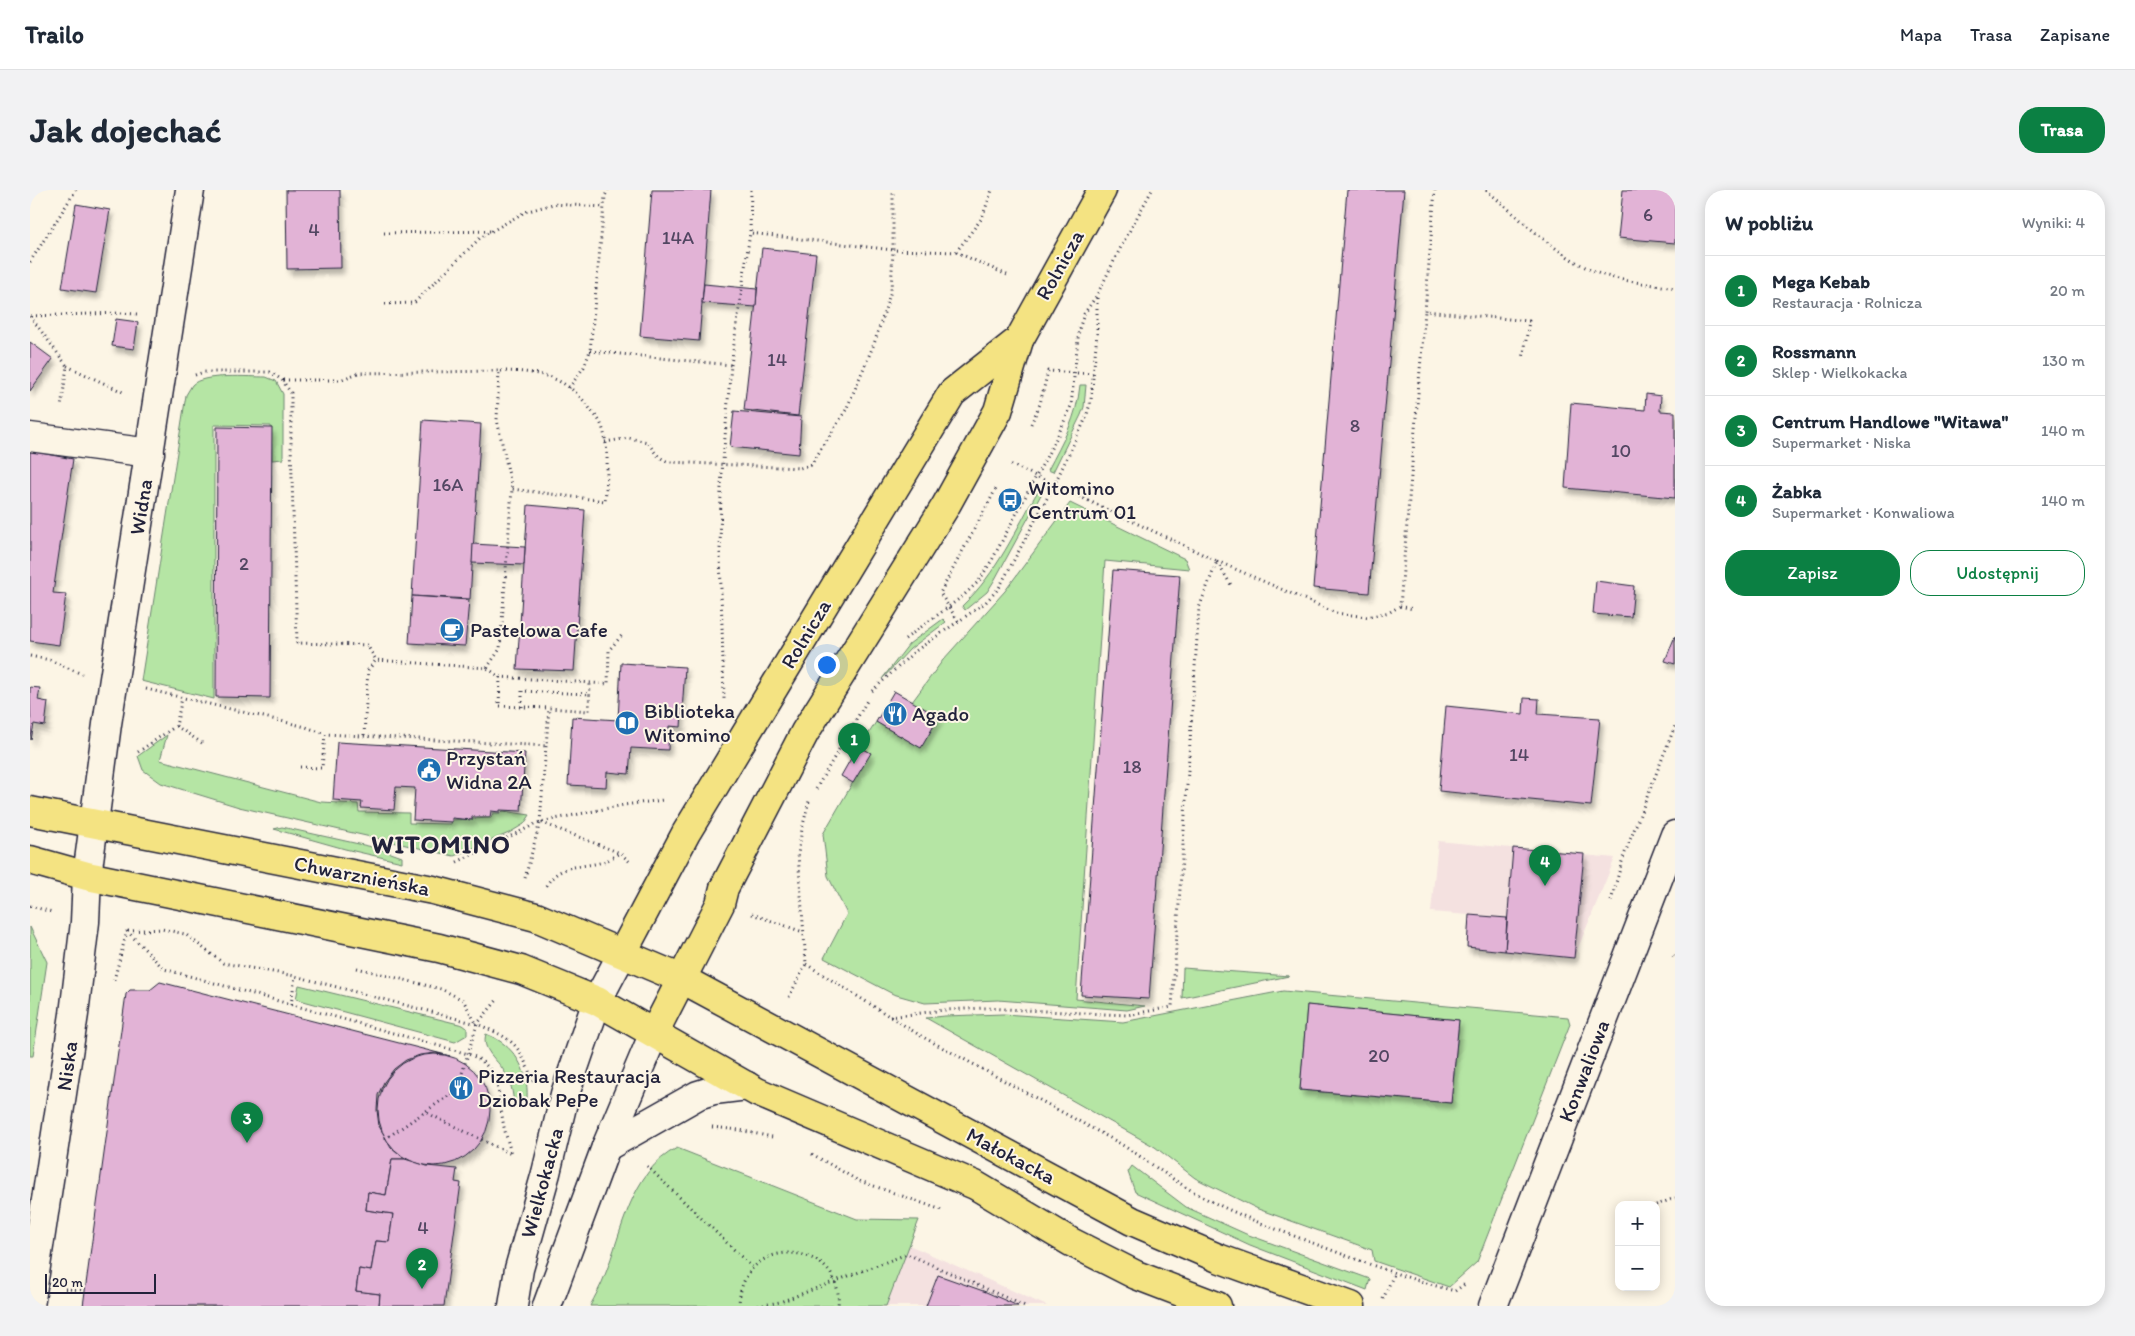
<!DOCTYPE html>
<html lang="pl">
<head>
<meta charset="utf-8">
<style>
  :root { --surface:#fff; --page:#f2f2f3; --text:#1f2937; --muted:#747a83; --line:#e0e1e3; --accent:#0b8043 }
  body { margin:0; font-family:Itim,sans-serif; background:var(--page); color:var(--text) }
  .controls { position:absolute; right:15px; bottom:15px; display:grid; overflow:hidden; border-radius:10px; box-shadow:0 2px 12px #0003 }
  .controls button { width:45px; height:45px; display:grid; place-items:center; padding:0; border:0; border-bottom:1px solid var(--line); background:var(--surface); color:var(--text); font:25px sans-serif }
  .scale { position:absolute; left:15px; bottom:12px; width:111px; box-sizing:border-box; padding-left:5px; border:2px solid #22223b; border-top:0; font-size:14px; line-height:18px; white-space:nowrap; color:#22223b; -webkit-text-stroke:4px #fcf5e5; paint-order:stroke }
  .you { position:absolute; left:796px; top:474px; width:18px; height:18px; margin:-12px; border:4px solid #fff; border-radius:50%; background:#1a73e8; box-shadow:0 0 0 8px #1a73e833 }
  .badge { display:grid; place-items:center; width:32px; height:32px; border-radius:50%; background:var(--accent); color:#fff; font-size:16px; font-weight:700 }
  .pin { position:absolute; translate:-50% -41px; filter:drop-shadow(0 1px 2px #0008) }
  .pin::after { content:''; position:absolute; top:26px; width:18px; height:15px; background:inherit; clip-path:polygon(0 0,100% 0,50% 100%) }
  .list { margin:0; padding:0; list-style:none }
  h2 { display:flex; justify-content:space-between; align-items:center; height:65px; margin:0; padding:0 20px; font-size:21px }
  h2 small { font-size:16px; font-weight:400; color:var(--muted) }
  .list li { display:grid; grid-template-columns:32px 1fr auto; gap:15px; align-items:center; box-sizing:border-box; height:70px; padding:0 20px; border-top:1px solid var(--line) }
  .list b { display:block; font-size:19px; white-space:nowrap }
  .list p { margin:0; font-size:16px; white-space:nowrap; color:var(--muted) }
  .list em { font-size:16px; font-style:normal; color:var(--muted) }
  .actions { display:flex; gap:10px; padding:15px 20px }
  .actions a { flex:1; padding:11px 0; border:1px solid var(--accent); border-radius:20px; text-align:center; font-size:18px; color:var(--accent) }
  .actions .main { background:var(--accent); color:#fff }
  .map { position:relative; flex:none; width:1645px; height:1116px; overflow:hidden; border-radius:20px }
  header { display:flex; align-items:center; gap:30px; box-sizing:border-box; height:70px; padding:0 25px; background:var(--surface); border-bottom:1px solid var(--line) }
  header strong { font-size:24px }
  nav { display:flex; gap:28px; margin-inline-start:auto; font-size:18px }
  .intro { display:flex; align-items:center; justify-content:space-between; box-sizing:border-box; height:120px; padding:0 30px }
  h1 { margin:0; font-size:35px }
  .button { padding:12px 22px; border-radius:20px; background:var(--accent); color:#fff; font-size:18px; font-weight:700 }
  main { display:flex; gap:30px; padding:0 30px }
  aside { flex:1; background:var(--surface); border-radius:20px; box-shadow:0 2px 12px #0003 }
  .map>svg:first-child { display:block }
  .built { fill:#f4e1e0 }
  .green { fill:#b5e5a4; stroke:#6c8470; fill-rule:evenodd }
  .building { fill:#e2b3d6; stroke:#22223b; filter:url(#shadow) }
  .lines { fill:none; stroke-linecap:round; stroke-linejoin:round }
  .minor-casing { stroke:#22223b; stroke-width:31 }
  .major-casing { stroke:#22223b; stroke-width:31 }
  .path { stroke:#22223b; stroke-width:3; stroke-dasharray:1 4; stroke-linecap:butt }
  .minor { stroke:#fcf5e5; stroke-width:28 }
  .major { stroke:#f4e382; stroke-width:28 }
  .labels { text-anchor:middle; stroke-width:4; stroke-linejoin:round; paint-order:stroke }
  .number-label { font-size:19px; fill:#524662 }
  .street-label { font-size:21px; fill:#22223b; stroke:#fcf5e5 }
  .poi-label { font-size:21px; fill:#22223b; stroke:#fcf5e5; text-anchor:start }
  .district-label { font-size:26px; font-weight:bold; letter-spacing:1px; fill:#22223b; stroke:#fcf5e5 }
</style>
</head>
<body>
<header>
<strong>Trailo</strong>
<nav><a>Mapa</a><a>Trasa</a><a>Zapisane</a></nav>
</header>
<div class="intro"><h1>Jak dojechać</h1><a class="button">Trasa</a></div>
<main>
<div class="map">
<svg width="1645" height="1116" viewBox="0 0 1645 1116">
  <defs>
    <filter id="shadow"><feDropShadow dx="3" dy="5.5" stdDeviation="2.5" flood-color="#0004"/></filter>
  </defs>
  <rect width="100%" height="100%" fill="#fcf5e5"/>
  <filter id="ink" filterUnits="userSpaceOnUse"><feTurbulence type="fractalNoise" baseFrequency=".02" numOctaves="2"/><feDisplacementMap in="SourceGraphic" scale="10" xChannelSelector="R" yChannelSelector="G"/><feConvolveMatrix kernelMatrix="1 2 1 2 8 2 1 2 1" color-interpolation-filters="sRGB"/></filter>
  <g filter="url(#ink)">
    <g class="built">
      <path d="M 1408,651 L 1585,668 L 1544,768 L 1437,757 L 1439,725 L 1401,722 Z"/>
      <path d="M 879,1055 L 1017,1116 L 856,1116 Z"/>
    </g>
    <g class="green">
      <path d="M 236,187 L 246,191 L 253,204 L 253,269 L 242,270 L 241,236 L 184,235 L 184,509 L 111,491 L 156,205 C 158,202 160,198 162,195 C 173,183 220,187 236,187 Z"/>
      <path d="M 1050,195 L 1056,195 L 1054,217 L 1051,225 L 1023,282 L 1018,280 C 1033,251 1047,228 1050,195 Z"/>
      <path d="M 1009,299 L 1013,301 L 964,391 L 957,402 L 935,420 L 932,416 C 968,382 985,341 1009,299 Z"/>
      <path d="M 1040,313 L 1155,369 L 1159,379 L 1075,371 L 1046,809 L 1115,816 L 1097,820 L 968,810 L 895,813 L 863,804 L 794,768 L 817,724 L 798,686 L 793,644 L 840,563 L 831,556 L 846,532 L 890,557 L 882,512 L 913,470 L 975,401 Z"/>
      <path d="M 913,429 L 916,432 L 880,459 L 852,489 L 879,454 Z"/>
      <path d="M 137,545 L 130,570 L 291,612 L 328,614 L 329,622 L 379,623 L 379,633 L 421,634 L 422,630 L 461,628 L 463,623 L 471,623 L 473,621 L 500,625 L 494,634 L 479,643 L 424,666 L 209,617 L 131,593 L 113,580 L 108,566 Z"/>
      <path d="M 252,637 L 347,658 L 372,667 L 372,672 L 315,659 L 244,639 Z"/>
      <path d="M 0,737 L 17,772 L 3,866 L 0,866 Z"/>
      <path d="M 1153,778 L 1259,786 L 1152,808 Z"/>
      <path d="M 269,795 L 433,835 L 437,838 L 437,845 L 425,852 L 266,809 Z"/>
      <path d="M 1253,801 L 1538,827 L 1540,834 L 1447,1072 L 1419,1097 L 1344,1071 L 1342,1060 L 1228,1019 L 1165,988 L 1125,957 L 896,828 L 915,826 L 973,824 L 1093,832 ZM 1277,815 L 1429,830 L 1421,913 L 1270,900 Z"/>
      <path d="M 456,844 C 483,854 499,879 497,908 L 484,915 C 483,903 481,891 474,881 C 467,869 451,860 456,844 Z"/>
      <path d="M 647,958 L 827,1029 L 889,1030 L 856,1116 L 560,1116 C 565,1106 571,1096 575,1085 C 592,1042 601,981 647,958 Z"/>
      <path d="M 1102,976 L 1156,1017 L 1216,1044 L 1340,1089 L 1337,1100 L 1220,1055 L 1105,1002 L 1098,982 Z"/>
    </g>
    <g class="building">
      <path d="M 256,0 L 310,0 L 311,78 L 257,79 Z"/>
      <path d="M 622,0 L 681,0 L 669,151 L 610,146 Z"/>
      <path d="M 1317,0 L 1374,0 L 1339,403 L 1283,398 Z"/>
      <path d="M 1593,0 L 1645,0 L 1645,53 L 1588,48 Z"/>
      <path d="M 46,14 L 80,20 L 66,103 L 32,98 Z"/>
      <path d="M 732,58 L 786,64 L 768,226 L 714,220 Z"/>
      <path d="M 674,94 L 727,99 L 726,117 L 672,113 Z"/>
      <path d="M 86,129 L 108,132 L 104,159 L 82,156 Z"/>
      <path d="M 0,152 L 23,169 L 0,201 Z"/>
      <path d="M 1616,204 L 1631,206 L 1630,221 L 1645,222 L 1645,308 L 1535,298 L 1541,213 L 1615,220 Z"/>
      <path d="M 704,221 L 771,227 L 769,264 L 700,257 Z"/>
      <path d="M 393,230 L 451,234 L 440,409 L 382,406 Z"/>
      <path d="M 187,237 L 242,238 L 240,508 L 186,507 Z"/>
      <path d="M 0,261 L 43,269 L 23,403 L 36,404 L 29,455 L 0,451 Z"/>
      <path d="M 498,315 L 555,320 L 544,481 L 487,479 Z"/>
      <path d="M 443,354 L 495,357 L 494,375 L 442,373 Z"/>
      <path d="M 1083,380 L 1150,385 L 1119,809 L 1051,805 Z"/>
      <path d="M 1566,391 L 1604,396 L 1601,427 L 1563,424 Z"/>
      <path d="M 382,406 L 439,410 L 435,456 L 379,453 Z"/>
      <path d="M 1645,446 L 1645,474 L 1635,471 Z"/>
      <path d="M 591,473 L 655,477 L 651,537 L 639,536 L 638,560 L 601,558 L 599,584 L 577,582 L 576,597 L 538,595 L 542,527 L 588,530 Z"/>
      <path d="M 0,497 L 10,498 L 8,510 L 18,512 L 15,536 L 4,534 L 1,550 Z"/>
      <path d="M 864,501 L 909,527 L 891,558 L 846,532 Z"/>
      <path d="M 1494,508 L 1509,509 L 1508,524 L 1570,528 L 1561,616 L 1409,601 L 1416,516 L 1493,524 Z"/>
      <path d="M 307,552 L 495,563 L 491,621 L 470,620 L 470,622 L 461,621 L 460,627 L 442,627 L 442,630 L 422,628 L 422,632 L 383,630 L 385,598 L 366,597 L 364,620 L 331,618 L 332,612 L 303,610 Z"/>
      <path d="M 828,556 L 841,563 L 823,593 L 811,586 Z"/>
      <path d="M 1483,658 L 1554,664 L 1544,768 L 1475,761 Z"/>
      <path d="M 1439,725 L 1477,728 L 1475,761 L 1437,757 Z"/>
      <path d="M 130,792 L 420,866 L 406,863 L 390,865 L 376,870 L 364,879 L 354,892 L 348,905 L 347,920 L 349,936 L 361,957 L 375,969 L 362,969 L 356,1005 L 338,1002 L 336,1020 L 363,1024 L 359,1052 L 346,1051 L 341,1081 L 329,1079 L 326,1101 L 350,1104 L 349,1116 L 53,1116 L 96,804 L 100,800 L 120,800 Z"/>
      <path d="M 1277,815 L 1429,830 L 1421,913 L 1270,900 Z"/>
      <circle cx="404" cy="920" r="56"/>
      <path d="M 362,969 L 375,969 L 397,976 L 427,979 L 425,992 L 431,993 L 414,1116 L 349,1116 L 350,1104 L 326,1101 L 329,1079 L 341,1081 L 346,1051 L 359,1052 L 363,1024 L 336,1020 L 338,1002 L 356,1005 Z"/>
      <path d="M 908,1085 L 956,1102 L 988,1116 L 896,1116 Z"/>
    </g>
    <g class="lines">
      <defs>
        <g id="minor">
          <path d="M 0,247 L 120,263"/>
          <path d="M 576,957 L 668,905 L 684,900 L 717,896"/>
          <path d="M 0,1116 L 44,824 L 55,732 L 57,686 L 77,534 L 160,0"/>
          <path d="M 483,1116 L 489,1079 L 516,983 L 535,904 L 567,811 L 593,762"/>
          <path d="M 517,1116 L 576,957 L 624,843"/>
          <path d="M 1463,1116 L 1645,645"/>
        </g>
        <g id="major">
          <path d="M 0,621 L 403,700 L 506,727 L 652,789 L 1102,1031 L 1188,1068 L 1321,1116"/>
          <path d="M 0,670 L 57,686 L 409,758 L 491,780 L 567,811 L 727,902 L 945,995 L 1041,1052 L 1106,1085 L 1187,1116"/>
          <path d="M 593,762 L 656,643 L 922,203 L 989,150"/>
          <path d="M 624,843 L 690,714 L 694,698 L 775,542 L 915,317 L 968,221 L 989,150 L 1072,0"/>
        </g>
      </defs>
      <use href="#minor" class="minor-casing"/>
      <use href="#major" class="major-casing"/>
      <g class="path">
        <path d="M 721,0 L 720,43 L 863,60 L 926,62 L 952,28 L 962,0"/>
        <path d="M 1405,0 L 1395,121 L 1499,131 L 1493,169"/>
        <path d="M 1456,0 C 1490,28 1523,62 1563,81 C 1585,91 1621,94 1645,98"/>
        <path d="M 354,43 L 461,41"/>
        <path d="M 926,62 L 977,85"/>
        <path d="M 0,72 L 46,0"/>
        <path d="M 355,114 L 384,113 L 450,48 L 495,22 L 523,14 L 574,17"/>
        <path d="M 0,126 L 37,176 L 31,218"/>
        <path d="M 1,126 L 90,123 L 107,124"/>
        <path d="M 560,161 L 701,175 L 691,295 L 690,362 L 694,509"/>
        <path d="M 701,175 L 720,43"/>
        <path d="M 37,176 L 95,203"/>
        <path d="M 165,185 L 174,182 L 240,182 L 252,190 L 261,203 L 261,255 L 267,453 L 337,455 L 346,470"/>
        <path d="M 253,190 L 310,190 L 328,183 L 469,181"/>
        <path d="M 539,198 L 554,177 L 560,161 L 575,6 L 578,0"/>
        <path d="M 1001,234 L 1010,214 L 1018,181 L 1063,184"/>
        <path d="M 575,252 L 599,248 L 618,252 C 624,262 628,268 639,272 L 770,278 L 781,275 L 816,220 L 844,154 L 861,101 L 863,60 L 863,0"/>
        <path d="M 1187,371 L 1306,423 L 1337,427 L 1360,422 L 1370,416 L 1395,121"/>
        <path d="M 1187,372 L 1201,395"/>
        <path d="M 1370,416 L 1383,419"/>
        <path d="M 928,431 L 910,403 L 967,297"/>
        <path d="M 875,449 L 933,406 L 949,391 L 962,370 L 1029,243 L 1041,216 L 1049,139 L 1054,124 L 1067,105 L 1094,51 L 1122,0"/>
        <path d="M 0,466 L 20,470 L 52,484"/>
        <path d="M 457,478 L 470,459 L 482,299 L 467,230 L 469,181 C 507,181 536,185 560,219 C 563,223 569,229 571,234 C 580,255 577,289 575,311 L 482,299"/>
        <path d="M 470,487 L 469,516 L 519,518"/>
        <path d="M 116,499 L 276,537 L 295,544"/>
        <path d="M 842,501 L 884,462 L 955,413 L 969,398 L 1024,295 L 1056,228 L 1061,210 L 1067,143 L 1067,106"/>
        <path d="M 492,517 L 492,501 L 560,504"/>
        <path d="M 146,536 L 172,553"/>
        <path d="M 334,545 L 338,480 L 346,470 L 457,478 L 470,487 L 578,494 L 579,460 L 593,444"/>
        <path d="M 108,562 L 146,536 L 152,508"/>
        <path d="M 270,577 L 292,578 L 295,544 L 517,556"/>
        <path d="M 786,599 L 838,509"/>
        <path d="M 510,632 L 519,518 L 559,521 L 560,493"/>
        <path d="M 427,672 L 510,632 L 594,615 L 633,610"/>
        <path d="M 495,688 L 510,632 L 590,663 L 601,673"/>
        <path d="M 516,696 C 531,671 554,679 576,671 C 580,669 585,665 590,663"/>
        <path d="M 1581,711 L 1593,668 L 1645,536"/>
        <path d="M 0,716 L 22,722"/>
        <path d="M 722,724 L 773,742"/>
        <path d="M 97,741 L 134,779 L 438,864 C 472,876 468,908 474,937 C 476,946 479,955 481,964 L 395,922"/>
        <path d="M 98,741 L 132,739 L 155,744 L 193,773 L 265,786 L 447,834 C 485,850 488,853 503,891"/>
        <path d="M 1643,766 L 1645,769"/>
        <path d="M 776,774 L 891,846 L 1082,949 C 1114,967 1142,991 1175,1008 C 1211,1027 1249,1040 1288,1055 C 1333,1072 1378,1089 1425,1101 L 1435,1094"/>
        <path d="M 327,778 L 411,799 L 433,810 L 446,833"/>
        <path d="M 84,790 L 97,741"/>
        <path d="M 759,807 L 776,774 L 768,664 L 772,639 L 779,611"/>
        <path d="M 261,815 L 265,786"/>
        <path d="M 860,827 L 914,820 L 955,818 L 1097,825 L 1142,817 L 1169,418 L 1187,371 L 980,274"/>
        <path d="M 682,937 L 709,940 L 742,947"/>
        <path d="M 355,949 L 427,900 L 447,834 L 468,809"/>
        <path d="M 782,964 L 827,990 L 912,1020"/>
        <path d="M 617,976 L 722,1077"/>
        <path d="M 1626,1015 L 1645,1008"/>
        <path d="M 35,1099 L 55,1100"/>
        <path d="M 1353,1109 L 1364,1084"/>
        <path d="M 709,1116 C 710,1041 815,1050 808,1116"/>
        <path d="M 728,1116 L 750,1112 L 877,1064 L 995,1116"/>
      </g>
      <use href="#minor" class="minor"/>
      <use href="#major" class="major"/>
    </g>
  </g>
  <defs>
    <symbol id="bus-disc" viewBox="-11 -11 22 22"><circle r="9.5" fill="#1f6fb2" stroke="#fcf5e5"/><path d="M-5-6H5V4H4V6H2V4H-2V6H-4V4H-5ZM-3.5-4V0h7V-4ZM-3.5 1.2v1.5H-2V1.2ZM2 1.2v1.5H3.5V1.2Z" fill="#fff"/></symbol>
    <symbol id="cafe-disc" viewBox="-11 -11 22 22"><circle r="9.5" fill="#1f6fb2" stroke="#fcf5e5"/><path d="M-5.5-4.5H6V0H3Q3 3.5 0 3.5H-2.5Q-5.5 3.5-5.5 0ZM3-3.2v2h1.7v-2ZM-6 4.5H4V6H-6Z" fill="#fff"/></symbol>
    <symbol id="restaurant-disc" viewBox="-11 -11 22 22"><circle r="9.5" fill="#1f6fb2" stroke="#fcf5e5"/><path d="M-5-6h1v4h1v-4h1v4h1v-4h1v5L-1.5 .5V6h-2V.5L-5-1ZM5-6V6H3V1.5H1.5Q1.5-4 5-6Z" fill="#fff"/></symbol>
    <symbol id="library-disc" viewBox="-11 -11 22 22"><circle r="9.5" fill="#1f6fb2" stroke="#fcf5e5"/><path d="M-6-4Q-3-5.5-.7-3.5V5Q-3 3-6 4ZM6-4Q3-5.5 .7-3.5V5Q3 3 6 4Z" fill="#fff"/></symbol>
    <symbol id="civic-disc" viewBox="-11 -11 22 22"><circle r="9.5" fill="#1f6fb2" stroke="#fcf5e5"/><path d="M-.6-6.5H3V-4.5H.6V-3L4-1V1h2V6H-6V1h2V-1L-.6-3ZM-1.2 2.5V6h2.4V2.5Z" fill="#fff"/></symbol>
  </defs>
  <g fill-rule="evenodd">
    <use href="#bus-disc" x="966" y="296" width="28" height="28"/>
    <use href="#cafe-disc" x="408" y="426" width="28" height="28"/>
    <use href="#restaurant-disc" x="851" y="510" width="28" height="28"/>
    <use href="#library-disc" x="583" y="519" width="28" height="28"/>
    <use href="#civic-disc" x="385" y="566" width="28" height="28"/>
    <use href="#restaurant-disc" x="417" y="884" width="28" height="28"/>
  </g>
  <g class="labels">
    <g class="number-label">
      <text x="1618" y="31">6</text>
      <text x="284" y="46">4</text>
      <text x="648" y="54">14A</text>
      <text x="747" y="176">14</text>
      <text x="1325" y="242">8</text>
      <text x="1591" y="267">10</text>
      <text x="418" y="301">16A</text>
      <text x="214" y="380">2</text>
      <text x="1489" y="571">14</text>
      <text x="1102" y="583">18</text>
      <text x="1349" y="872">20</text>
      <text x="393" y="1044">4</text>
    </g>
    <g class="street-label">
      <text transform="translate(1030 75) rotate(-61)" y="7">Rolnicza</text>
      <text transform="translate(111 317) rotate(-81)" y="7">Widna</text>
      <text transform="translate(776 444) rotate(-59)" y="7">Rolnicza</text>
      <text transform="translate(332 686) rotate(11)" y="7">Chwarznieńska</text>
      <text transform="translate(37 876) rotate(-82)" y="7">Niska</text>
      <text transform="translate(1554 881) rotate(-69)" y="7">Konwaliowa</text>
      <text transform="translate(981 966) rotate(28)" y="7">Małokacka</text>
      <text transform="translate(512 993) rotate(-75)" y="7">Wielkokacka</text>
    </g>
    <g class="poi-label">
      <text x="998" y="305">Witomino<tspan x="998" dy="24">Centrum 01</tspan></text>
      <text x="440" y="447">Pastelowa Cafe</text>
      <text x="614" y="528">Biblioteka<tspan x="614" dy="24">Witomino</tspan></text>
      <text x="882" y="531">Agado</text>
      <text x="416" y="575">Przystań<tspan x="416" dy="24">Widna 2A</tspan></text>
      <text x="448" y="893">Pizzeria Restauracja<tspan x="448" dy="24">Dziobak PePe</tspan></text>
    </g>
    <g class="district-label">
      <text x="411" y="663">WITOMINO</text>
    </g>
  </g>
</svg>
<div class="controls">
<button>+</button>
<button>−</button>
</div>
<div class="scale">20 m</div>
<div class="you"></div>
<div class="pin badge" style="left:824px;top:574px">1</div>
<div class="pin badge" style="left:392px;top:1099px">2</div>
<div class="pin badge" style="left:217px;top:953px">3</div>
<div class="pin badge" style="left:1515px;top:696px">4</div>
</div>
<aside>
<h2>W pobliżu<small>Wyniki: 4</small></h2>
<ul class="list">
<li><span class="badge">1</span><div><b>Mega Kebab</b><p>Restauracja · Rolnicza</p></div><em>20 m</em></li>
<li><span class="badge">2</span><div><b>Rossmann</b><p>Sklep · Wielkokacka</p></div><em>130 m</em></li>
<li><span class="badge">3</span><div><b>Centrum Handlowe &quot;Witawa&quot;</b><p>Supermarket · Niska</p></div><em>140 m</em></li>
<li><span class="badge">4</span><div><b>Żabka</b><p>Supermarket · Konwaliowa</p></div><em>140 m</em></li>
</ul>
<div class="actions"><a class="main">Zapisz</a><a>Udostępnij</a></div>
</aside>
</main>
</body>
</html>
